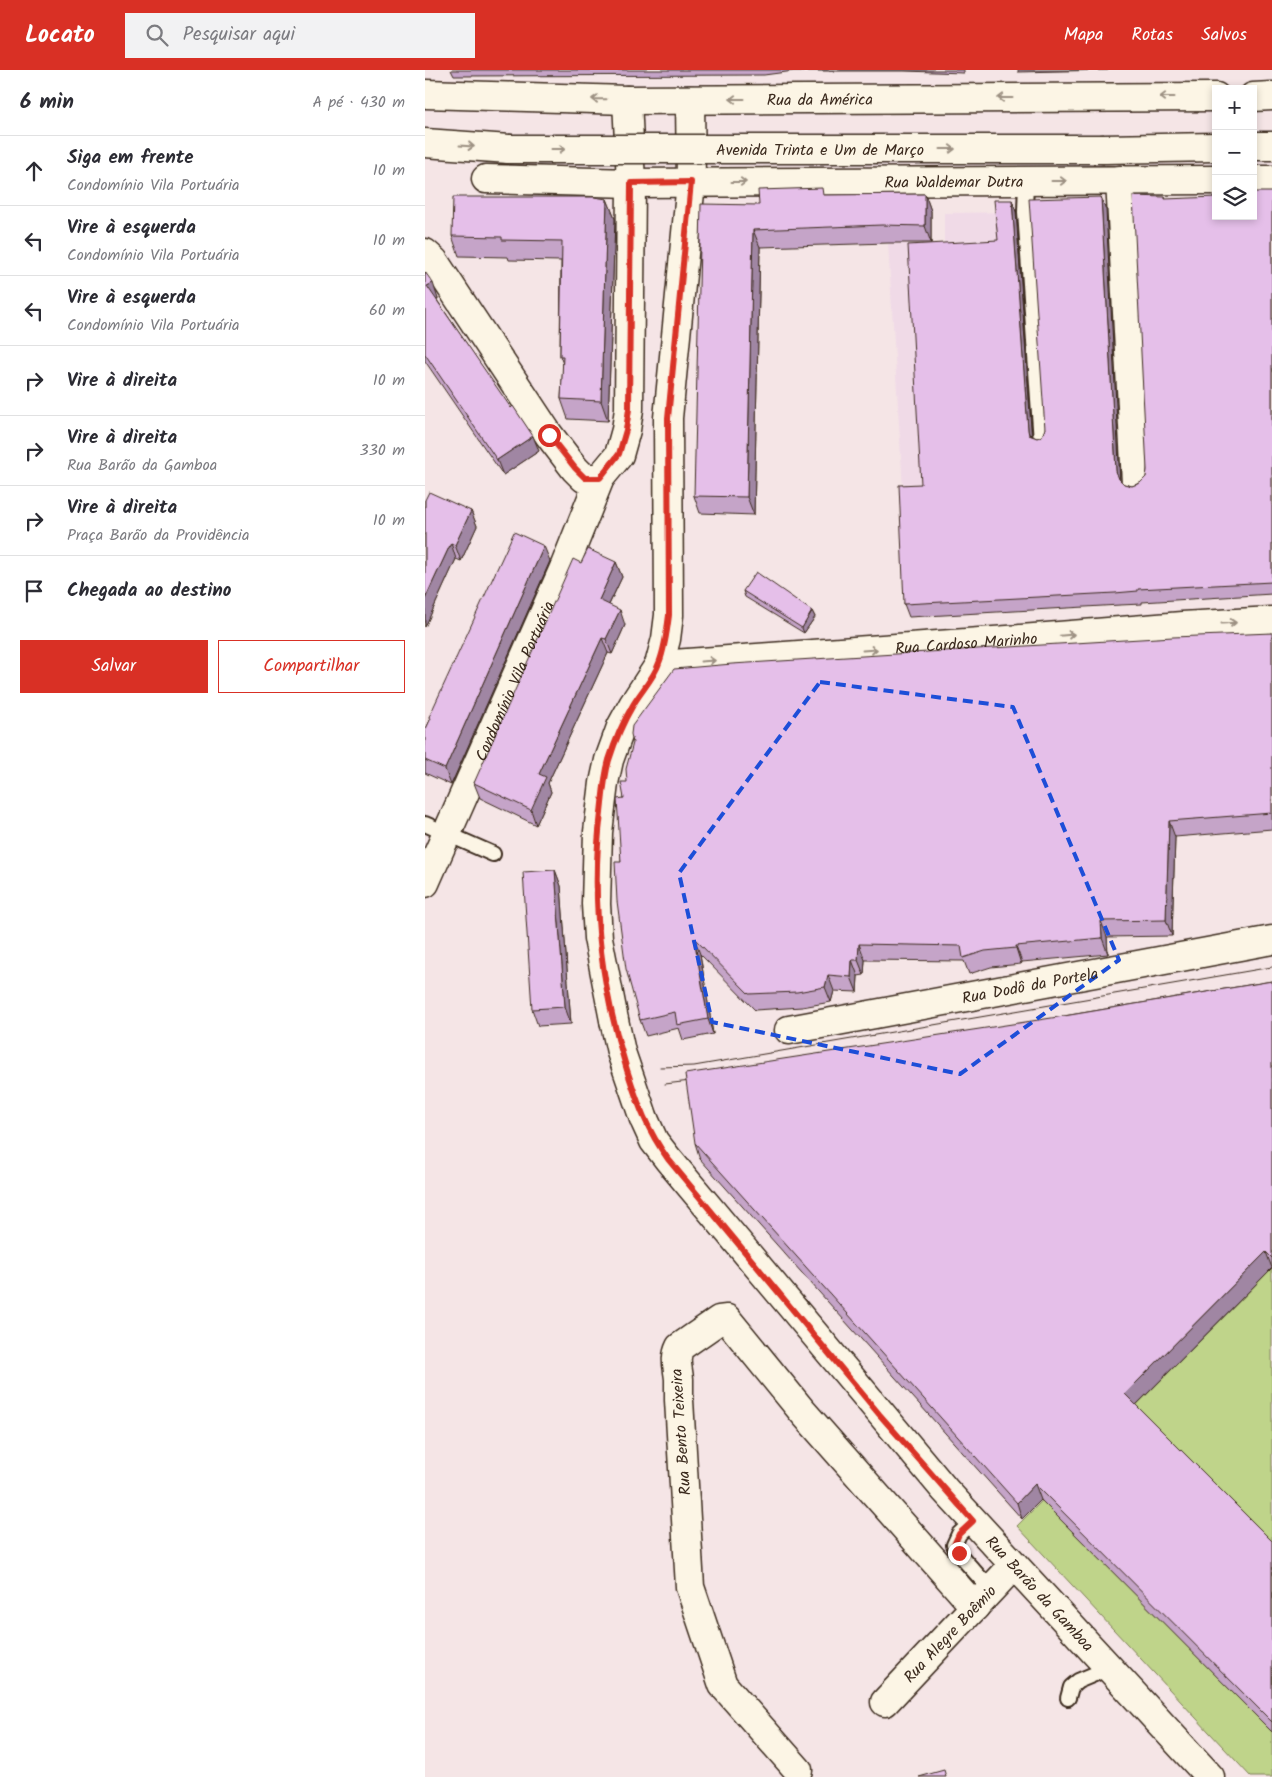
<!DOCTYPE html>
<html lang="pt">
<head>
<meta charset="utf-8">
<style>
  :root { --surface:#fff; --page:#f2f2f3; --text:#2b2b33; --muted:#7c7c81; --line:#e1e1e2; --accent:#d93025 }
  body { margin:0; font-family:Kalam,sans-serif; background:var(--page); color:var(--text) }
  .controls { position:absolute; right:15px; top:15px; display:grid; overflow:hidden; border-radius:0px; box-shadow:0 2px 8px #0003 }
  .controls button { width:45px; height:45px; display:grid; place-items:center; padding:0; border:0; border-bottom:1px solid var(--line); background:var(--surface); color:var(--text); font:25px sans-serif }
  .stop { position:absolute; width:15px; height:15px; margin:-11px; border:4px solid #d93025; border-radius:50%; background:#fff }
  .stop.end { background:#d93025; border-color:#fff; box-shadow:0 1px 5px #0008 }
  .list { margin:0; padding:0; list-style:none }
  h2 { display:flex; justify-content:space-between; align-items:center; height:65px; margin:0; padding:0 20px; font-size:21px }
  h2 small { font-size:16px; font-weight:400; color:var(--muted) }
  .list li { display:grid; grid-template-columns:32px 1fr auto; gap:15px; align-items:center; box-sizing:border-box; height:70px; padding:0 20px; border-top:1px solid var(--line) }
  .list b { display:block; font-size:19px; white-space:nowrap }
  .list p { margin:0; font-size:16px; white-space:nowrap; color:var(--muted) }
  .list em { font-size:16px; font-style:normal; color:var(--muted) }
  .actions { display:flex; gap:10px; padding:15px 20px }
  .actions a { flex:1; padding:11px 0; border:1px solid var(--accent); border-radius:0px; text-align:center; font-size:18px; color:var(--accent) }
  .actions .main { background:var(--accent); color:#fff }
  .icon { flex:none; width:28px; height:28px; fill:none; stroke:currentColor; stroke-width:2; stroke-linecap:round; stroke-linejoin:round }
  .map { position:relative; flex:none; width:847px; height:1707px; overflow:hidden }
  header { display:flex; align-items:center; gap:30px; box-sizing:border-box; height:70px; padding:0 25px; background:var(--accent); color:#fff }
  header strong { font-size:24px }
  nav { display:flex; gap:28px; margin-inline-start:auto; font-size:18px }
  .search { width:350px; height:45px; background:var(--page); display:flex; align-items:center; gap:12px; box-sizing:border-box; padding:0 18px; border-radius:0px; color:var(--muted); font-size:19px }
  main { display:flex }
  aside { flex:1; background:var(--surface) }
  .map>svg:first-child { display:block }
  .built { fill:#f0dae7 }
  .green { fill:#bfd48a; stroke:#7d7f54 }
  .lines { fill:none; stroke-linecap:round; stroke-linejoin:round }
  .lane-casing { stroke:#3b2a1e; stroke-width:18 }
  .street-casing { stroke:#3b2a1e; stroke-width:31 }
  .secondary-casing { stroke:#3b2a1e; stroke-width:31 }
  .primary-casing { stroke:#3b2a1e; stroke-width:31 }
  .lane { stroke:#fcf5e5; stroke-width:14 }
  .street { stroke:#fcf5e5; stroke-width:28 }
  .secondary { stroke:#fcf5e5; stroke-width:28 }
  .primary { stroke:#fcf5e5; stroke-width:28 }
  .tram { stroke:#3b2a1e; stroke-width:1 }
  .secondary-bridge-casing { stroke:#3b2a1e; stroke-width:31; stroke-linecap:butt }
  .primary-bridge-casing { stroke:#3b2a1e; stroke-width:31; stroke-linecap:butt }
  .secondary-bridge { stroke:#fcf5e5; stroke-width:28 }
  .primary-bridge { stroke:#fcf5e5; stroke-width:28 }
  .wall { fill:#c5a4c8; stroke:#3b2a1e }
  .shaded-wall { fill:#a086a3; stroke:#3b2a1e }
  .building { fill:#e5bfe9; stroke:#3b2a1e }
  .oneway { stroke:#9c9082 }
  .route { stroke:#d93025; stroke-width:6 }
  .marked { fill:none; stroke:#1d4ed8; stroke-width:4; stroke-dasharray:10 6; stroke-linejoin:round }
  .labels { text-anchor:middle; stroke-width:4; stroke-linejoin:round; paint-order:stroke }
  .street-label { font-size:16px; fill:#3b2a1e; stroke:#fcf5e5 }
</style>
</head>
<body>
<header>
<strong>Locato</strong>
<div class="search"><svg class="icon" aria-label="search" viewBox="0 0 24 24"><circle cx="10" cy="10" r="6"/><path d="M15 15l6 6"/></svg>Pesquisar aqui</div>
<nav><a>Mapa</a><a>Rotas</a><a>Salvos</a></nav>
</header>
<main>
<aside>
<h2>6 min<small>A pé · 430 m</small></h2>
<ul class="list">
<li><svg class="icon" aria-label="ahead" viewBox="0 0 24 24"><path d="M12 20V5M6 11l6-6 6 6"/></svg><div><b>Siga em frente</b><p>Condomínio Vila Portuária</p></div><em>10 m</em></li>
<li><svg class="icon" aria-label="left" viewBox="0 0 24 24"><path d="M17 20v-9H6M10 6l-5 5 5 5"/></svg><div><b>Vire à esquerda</b><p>Condomínio Vila Portuária</p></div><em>10 m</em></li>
<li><svg class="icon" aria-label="left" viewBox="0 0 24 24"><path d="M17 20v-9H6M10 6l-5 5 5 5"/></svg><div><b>Vire à esquerda</b><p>Condomínio Vila Portuária</p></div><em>60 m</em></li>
<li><svg class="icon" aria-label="right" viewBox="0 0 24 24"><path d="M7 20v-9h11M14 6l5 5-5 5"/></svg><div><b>Vire à direita</b></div><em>10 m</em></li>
<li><svg class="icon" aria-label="right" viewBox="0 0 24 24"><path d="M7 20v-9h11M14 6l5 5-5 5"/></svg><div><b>Vire à direita</b><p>Rua Barão da Gamboa</p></div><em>330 m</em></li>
<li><svg class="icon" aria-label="right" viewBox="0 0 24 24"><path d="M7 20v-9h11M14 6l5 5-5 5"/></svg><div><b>Vire à direita</b><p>Praça Barão da Providência</p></div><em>10 m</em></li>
<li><svg class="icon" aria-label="arrive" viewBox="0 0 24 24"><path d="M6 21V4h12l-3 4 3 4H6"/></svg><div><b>Chegada ao destino</b></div></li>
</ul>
<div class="actions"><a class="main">Salvar</a><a>Compartilhar</a></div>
</aside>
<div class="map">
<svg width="847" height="1707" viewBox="0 0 847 1707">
  <rect width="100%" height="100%" fill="#f5e5e6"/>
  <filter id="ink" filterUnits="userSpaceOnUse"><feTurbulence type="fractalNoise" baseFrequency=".02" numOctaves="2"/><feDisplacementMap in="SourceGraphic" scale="10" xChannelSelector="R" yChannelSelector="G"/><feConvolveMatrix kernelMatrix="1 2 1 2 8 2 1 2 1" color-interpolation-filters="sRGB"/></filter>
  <g filter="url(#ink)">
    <path class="built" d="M 600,142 L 627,363 L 479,436 L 463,173 L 519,173 L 519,143 Z"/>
    <path class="green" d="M 847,1198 L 847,1707 L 826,1707 L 592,1456 Z"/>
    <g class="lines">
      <defs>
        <g id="lane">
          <path d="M 601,111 L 600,142 L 616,372"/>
          <path d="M 0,754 L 68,784"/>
          <path d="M 548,1451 L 534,1464 L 529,1475 L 533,1483 L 566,1520"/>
          <path d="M 643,1628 L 646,1617 L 653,1611 L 684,1598"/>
        </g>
        <g id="street">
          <path id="s1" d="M 61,109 L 206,113 L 791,110"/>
          <path d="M 695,110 L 711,413"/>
          <path d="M 828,110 L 847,110"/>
          <path d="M 0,183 L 9,191 L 124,365 L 150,399 L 159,408 L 175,408"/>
          <path id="s2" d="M 234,595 L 609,568 L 757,556 L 847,551"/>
          <path id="s3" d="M 0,813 L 139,498 L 175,408 L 194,385 L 201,360 L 204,339 L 206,113 L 202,30"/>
          <path id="s4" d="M 364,960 L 847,870"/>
          <path id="s5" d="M 460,1632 L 589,1495"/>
          <path d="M 373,1700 L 298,1615 L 265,1517 L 254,1330 C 254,1323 254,1316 254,1309 C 253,1297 249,1289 255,1277 L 294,1250 L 302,1249 L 377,1341 L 550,1537"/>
        </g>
        <g id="secondary">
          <path d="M 189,950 L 173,868 L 171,834 L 173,762 L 179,713 L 184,690 L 196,657 L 208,635 L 234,595 L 241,569 L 244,545 L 243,348 L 266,112 L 265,30"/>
          <path id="s6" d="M 219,1049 L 229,1071 L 243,1089 L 520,1420 L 785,1707"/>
        </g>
        <g id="primary">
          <path id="s7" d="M 0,24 L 202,30 L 791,27"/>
          <path d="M 828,27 L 847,26"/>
          <path d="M 0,73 L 84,79"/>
          <path d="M 828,76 L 847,76"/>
          <path d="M 679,79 L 791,77"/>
        </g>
      </defs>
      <use href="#lane" class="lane-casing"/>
      <use href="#street" class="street-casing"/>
      <use href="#secondary" class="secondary-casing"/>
      <use href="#primary" class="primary-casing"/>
      <use href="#lane" class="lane"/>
      <use href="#street" class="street"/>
      <use href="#secondary" class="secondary"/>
      <use href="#primary" class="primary"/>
      <g class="tram">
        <path d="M 235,997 L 269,996 L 847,897"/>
        <path d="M 240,1014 L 274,1010"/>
      </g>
      <defs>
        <path id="secondary-bridge" d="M 189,950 L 196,982 L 219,1049"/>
        <g id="primary-bridge">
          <path id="s8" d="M 84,79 L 679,79"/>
        </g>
      </defs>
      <use href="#secondary-bridge" class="secondary-bridge-casing"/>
      <use href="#primary-bridge" class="primary-bridge-casing"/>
      <use href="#secondary-bridge" class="secondary-bridge"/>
      <use href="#primary-bridge" class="primary-bridge"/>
    </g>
    <g class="wall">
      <path d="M 26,0 L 539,0 L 539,3 L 479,1 L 369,1 L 339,5 L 29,6 Z"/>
      <path d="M 593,0 L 683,0 L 593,2 Z"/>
      <path d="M 847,122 L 847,524 L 717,532 L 717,534 L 695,535 L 484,547 L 479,534 L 496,414 L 573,170 L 587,130 L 591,142 L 607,366 L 612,368 L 617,366 L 620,359 L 676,127 L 681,140 L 695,411 L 699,414 L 707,416 L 715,413 L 721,407 L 722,400 L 740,127 L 740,129 L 791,146 Z"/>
      <path d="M 500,124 L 506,141 L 506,173 L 463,173 L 335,177 L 329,445 L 275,443 L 269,426 L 334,135 L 400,125 Z"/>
      <path d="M 182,129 L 190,149 L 183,351 L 143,349 L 136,329 L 138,294 L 135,286 L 136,191 L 84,190 L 83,187 L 34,186 L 27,166 Z"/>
      <path d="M 0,202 L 13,229 L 12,230 L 114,381 L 78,405 L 0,291 Z"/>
      <path d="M 0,430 L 46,441 L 52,456 L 36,491 L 31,489 L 0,557 Z"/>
      <path d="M 125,491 L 26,715 L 0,703 L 0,661 L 5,650 L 4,647 Z"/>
      <path d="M 191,492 L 197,507 L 184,535 L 200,555 L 187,584 L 183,583 L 123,713 L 126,722 L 111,755 L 55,728 L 49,713 Z"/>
      <path d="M 318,521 L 387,541 L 390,547 L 379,563 L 320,527 Z"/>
      <path d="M 847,563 L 847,759 L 750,767 L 747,866 L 682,867 L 683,884 L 597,892 L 596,894 L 566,897 L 544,904 L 539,891 L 440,890 L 439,905 L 433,906 L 432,922 L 409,921 L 406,932 L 377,937 L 330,940 L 275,884 L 288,964 L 258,970 L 254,958 L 221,966 L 215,950 L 196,792 L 199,728 L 202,712 Z"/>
      <path d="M 130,800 L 136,816 L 146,954 L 113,956 L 107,939 Z"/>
      <path d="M 847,911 L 847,1198 L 711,1335 L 847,1471 L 847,1662 L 616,1430 L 597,1449 L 275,1089 L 270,1073 L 633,947 Z"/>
    </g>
    <g class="shaded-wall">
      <path d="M 500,124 L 506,141 L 506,173 L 500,156 Z"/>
      <path d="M 676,127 L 681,140 L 695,414 L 691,401 Z"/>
      <path d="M 182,129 L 190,149 L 183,351 L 176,331 Z"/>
      <path d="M 587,130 L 591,142 L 607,373 L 603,360 Z"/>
      <path d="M 328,160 L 335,177 L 329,445 L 322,427 Z"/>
      <path d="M 8,213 L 13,229 L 8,232 L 2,216 Z"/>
      <path d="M 108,366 L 114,381 L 78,405 L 72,390 Z"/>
      <path d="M 46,441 L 52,456 L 36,491 L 30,475 Z"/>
      <path d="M 26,473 L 31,489 L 0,557 L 0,529 Z"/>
      <path d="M 119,476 L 125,491 L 26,715 L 20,699 Z"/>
      <path d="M 191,492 L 197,507 L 179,545 L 174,530 Z"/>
      <path d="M 195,540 L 200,555 L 187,584 L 181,569 Z"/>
      <path d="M 387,541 L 390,547 L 379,563 L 377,558 Z"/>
      <path d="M 177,568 L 183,583 L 123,713 L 126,722 L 111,755 L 106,740 L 114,704 Z"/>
      <path d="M 744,751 L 750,767 L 747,866 L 741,850 Z"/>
      <path d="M 130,800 L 136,816 L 146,954 L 140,937 Z"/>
      <path d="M 676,851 L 682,867 L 683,884 L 677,868 Z"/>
      <path d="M 269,868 L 275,884 L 288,964 L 283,949 Z"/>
      <path d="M 434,874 L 440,890 L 439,905 L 433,890 Z"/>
      <path d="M 591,876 L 597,892 L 596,894 L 591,878 Z"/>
      <path d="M 427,890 L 433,906 L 432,922 L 426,907 Z"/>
      <path d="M 403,905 L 409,921 L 406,932 L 400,917 Z"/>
      <path d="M 841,1182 L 847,1198 L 706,1340 L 700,1324 Z"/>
      <path d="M 610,1414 L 616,1430 L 597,1449 L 592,1433 Z"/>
    </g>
    <g class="building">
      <path d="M 397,118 L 398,125 L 500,124 L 500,156 L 457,155 L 328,160 L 322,427 L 269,426 L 276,134 L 334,135 L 333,120 Z"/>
      <path d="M 828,122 L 847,122 L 847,512 L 713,519 L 713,521 L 690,523 L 479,534 L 474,415 L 496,414 L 483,175 L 573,170 L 569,130 L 587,130 L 603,360 L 604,365 L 612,368 L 617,366 L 620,359 L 604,129 L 676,127 L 691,401 L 694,409 L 699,414 L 707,416 L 715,413 L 721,407 L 722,400 L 708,126 L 740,127 L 740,129 L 791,127 L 791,146 L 828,146 Z"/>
      <path d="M 28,127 L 169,127 L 182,129 L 176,331 L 136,329 L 138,286 L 135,286 L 137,171 L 77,170 L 77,167 L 27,166 Z"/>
      <path d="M 0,202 L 8,213 L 2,216 L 86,338 L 88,336 L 108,366 L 72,390 L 0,284 Z"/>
      <path d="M 4,422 L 46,441 L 30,475 L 26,473 L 0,529 L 0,430 Z"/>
      <path d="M 89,462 L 119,476 L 20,699 L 0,690 L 0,661 L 6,648 L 4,647 Z"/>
      <path d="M 163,479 L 191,492 L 174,530 L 195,540 L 181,569 L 177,568 L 114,704 L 121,707 L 106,740 L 49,713 L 148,489 L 156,493 Z"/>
      <path d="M 331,502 L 387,541 L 377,558 L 318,521 Z"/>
      <path d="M 847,563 L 847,743 L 744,751 L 741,850 L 676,851 L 677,868 L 591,876 L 591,878 L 560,881 L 538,888 L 536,876 L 434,874 L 433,890 L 427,890 L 426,907 L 403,905 L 400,917 L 372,922 L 324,924 L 269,868 L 283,949 L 252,955 L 250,942 L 215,950 L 201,899 L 192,831 L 190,792 L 196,792 L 192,729 L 199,728 L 196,712 L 202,712 L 201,699 L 208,673 L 206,664 L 207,656 L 249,599 L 307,594 L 748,567 Z"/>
      <path d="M 130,800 L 140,937 L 107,939 L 98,802 Z"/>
      <path d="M 847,911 L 847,1188 L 841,1182 L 700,1324 L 847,1471 L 847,1652 L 610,1414 L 592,1433 L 270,1073 L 260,1004 L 633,947 Z"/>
      <path d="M 519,1700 L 521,1707 L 494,1707 Z"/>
    </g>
    <defs><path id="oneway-shaft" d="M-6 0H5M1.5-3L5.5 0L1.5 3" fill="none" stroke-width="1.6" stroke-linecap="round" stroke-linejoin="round" transform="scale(1.25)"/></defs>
    <g class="oneway">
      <use href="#oneway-shaft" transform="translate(742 27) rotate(180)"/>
      <use href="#oneway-shaft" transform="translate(580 28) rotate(180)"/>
      <use href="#oneway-shaft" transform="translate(174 29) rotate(-179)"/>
      <use href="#oneway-shaft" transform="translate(312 29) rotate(180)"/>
      <use href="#oneway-shaft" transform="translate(42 76) rotate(4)"/>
      <use href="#oneway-shaft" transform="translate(133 79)"/>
      <use href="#oneway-shaft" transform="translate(523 79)"/>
      <use href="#oneway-shaft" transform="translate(634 111)"/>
      <use href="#oneway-shaft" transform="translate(314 112)"/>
      <use href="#oneway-shaft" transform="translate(804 553) rotate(-3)"/>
      <use href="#oneway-shaft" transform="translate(642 565) rotate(-5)"/>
      <use href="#oneway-shaft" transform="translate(445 580) rotate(-4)"/>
      <use href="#oneway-shaft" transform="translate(283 591) rotate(-4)"/>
    </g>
  </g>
  <g class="lines" filter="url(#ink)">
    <path class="route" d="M 124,365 L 150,398 L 160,408 L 175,408 L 194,384 L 201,360 L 204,339 L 206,113 L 266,112 L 243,348 L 244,545 C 242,561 240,578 234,593 C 229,608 216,621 208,635 C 198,652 190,671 184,690 C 179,708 178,725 176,743 C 165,830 176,917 202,1000 C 213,1034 222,1060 243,1089 L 454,1344 L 548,1451 L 534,1464 L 529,1475 L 534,1483"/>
  </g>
  <path class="marked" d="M 395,612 L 588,637 L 694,890 L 535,1004 L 287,952 L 254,803 Z"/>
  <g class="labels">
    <g class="street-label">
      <text dy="6" stroke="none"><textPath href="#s7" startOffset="395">Rua da América</textPath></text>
      <text dy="6" stroke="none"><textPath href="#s8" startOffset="311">Avenida Trinta e Um de Março</textPath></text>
      <text dy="6" stroke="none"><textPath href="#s1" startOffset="468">Rua Waldemar Dutra</textPath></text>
      <text dy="6" stroke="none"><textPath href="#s2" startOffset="308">Rua Cardoso Marinho</textPath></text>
      <text dy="6" stroke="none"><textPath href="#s3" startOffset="221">Condomínio Vila Portuária</textPath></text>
      <text dy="6" stroke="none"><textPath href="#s4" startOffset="245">Rua Dodô da Portela</textPath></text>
      <text transform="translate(255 1362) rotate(-94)" y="6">Rua Bento Teixeira</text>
      <text dy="6" stroke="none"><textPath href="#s6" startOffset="619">Rua Barão da Gamboa</textPath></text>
      <text dy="6" stroke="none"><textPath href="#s5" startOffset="94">Rua Alegre Boêmio</textPath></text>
    </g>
  </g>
</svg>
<div class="controls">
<button>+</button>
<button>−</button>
<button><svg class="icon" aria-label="layers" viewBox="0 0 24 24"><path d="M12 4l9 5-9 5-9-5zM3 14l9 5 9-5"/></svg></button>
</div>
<div class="stop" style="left:124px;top:365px"></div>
<div class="stop end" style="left:534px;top:1483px"></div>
</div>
</main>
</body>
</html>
